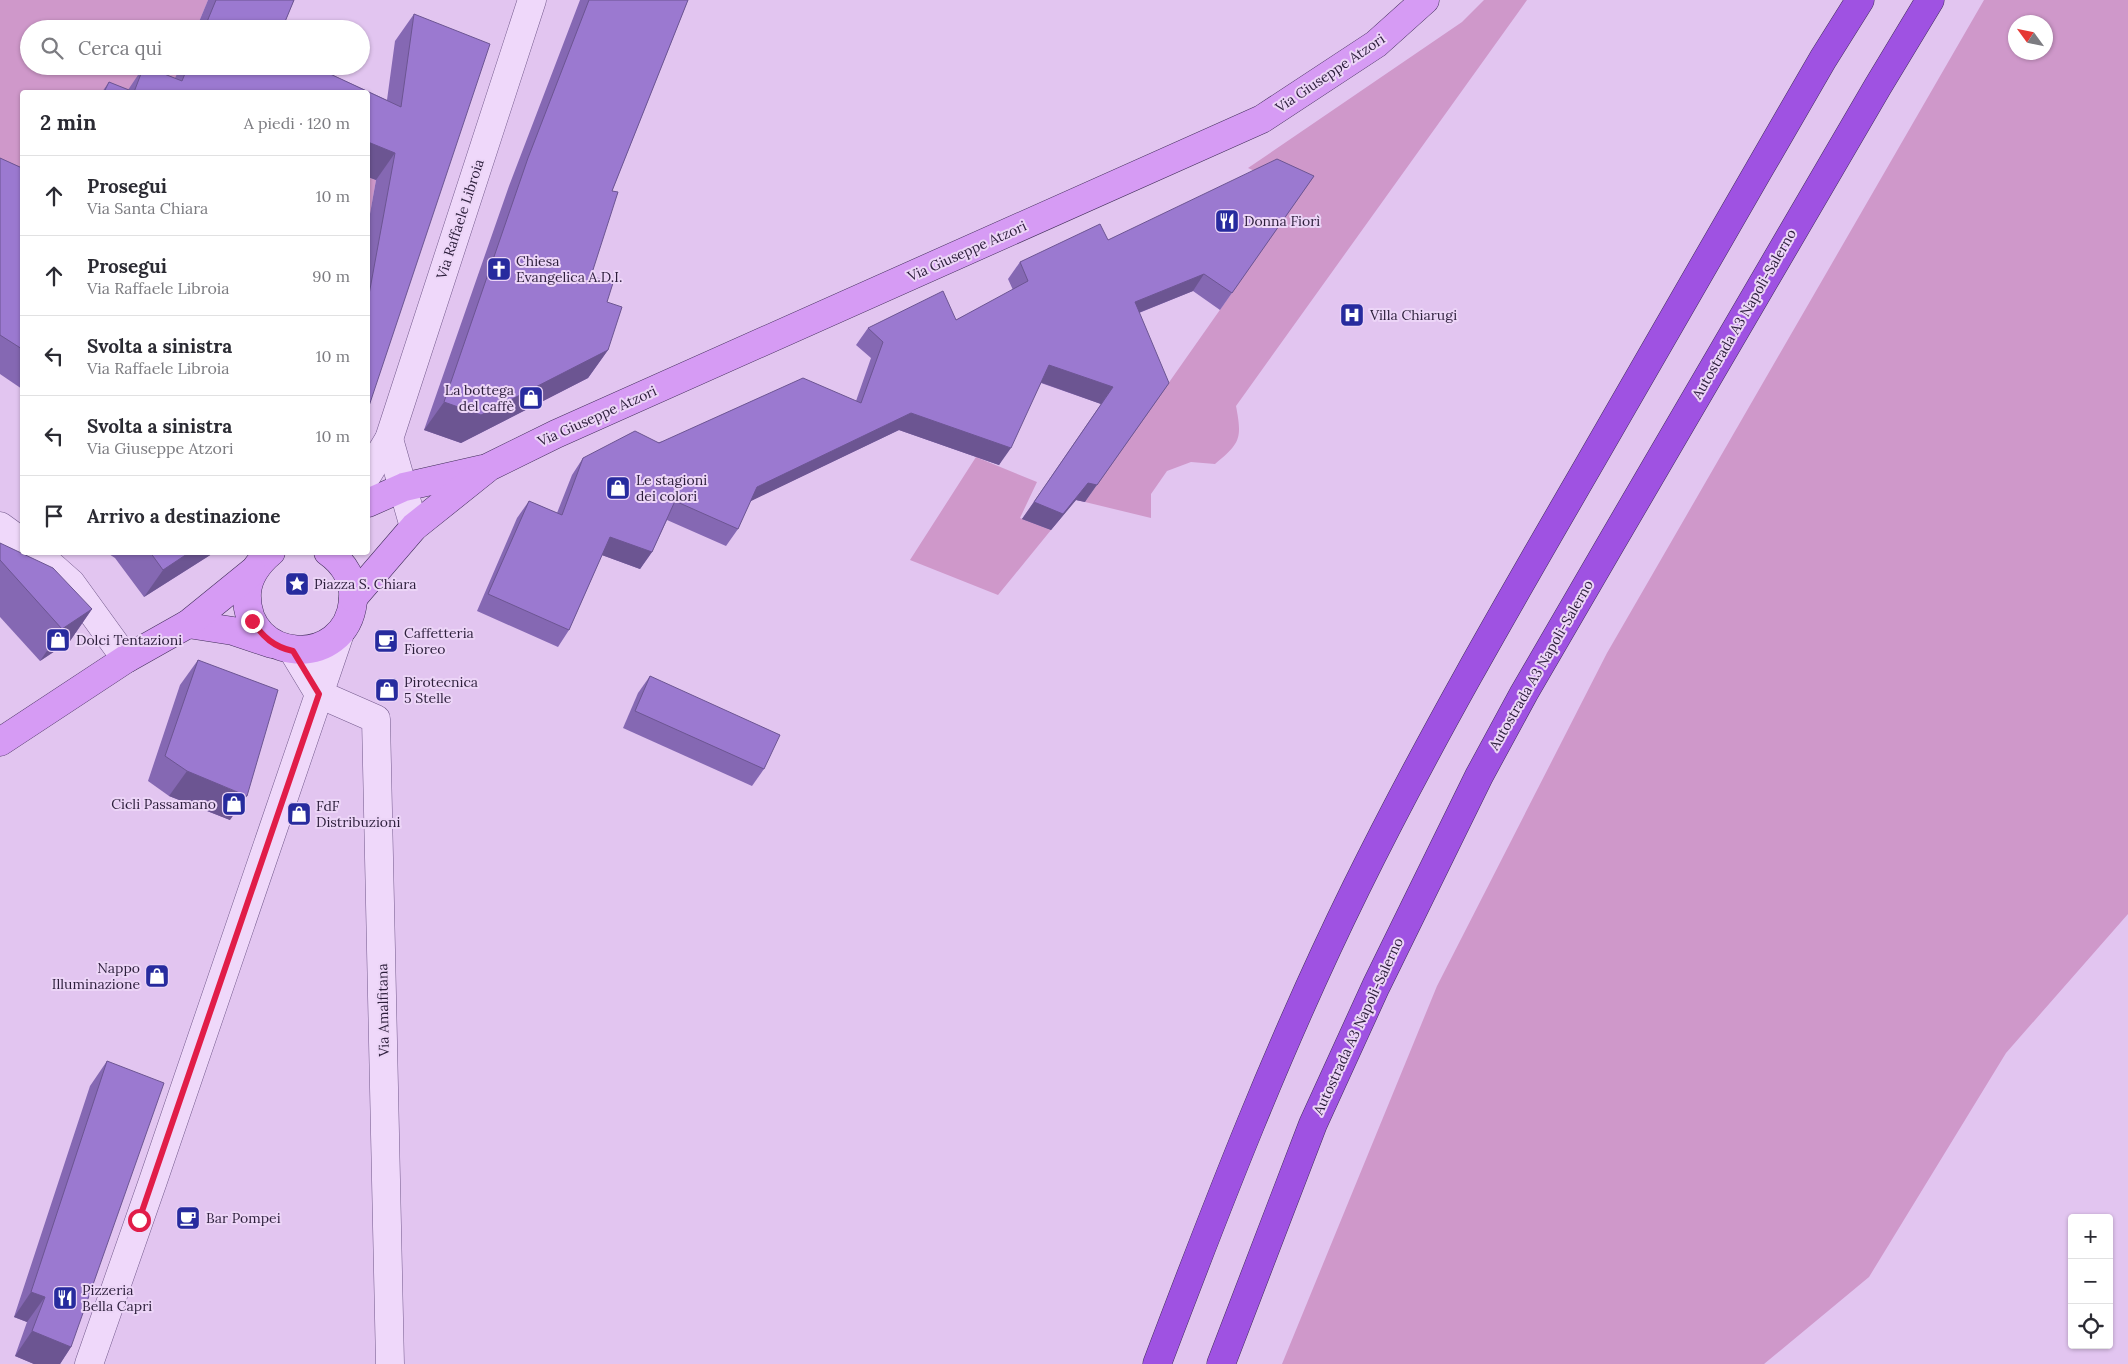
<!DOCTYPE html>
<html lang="it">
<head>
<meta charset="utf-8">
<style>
  :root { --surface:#fff; --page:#f2f2f3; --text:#2b2b33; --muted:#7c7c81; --line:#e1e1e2 }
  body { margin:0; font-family:Lora,serif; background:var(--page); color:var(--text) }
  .controls { position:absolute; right:15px; bottom:15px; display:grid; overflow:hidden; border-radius:5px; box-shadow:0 1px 4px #0004 }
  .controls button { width:45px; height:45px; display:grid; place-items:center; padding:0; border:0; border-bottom:1px solid var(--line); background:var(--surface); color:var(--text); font:25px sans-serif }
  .compass { position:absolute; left:2008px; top:15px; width:45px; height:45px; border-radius:50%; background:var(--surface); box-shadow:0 1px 4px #0004; rotate:303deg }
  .stop { position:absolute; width:15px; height:15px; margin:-11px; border:4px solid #e11d48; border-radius:50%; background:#fff }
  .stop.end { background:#e11d48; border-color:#fff; box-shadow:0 1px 5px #0008 }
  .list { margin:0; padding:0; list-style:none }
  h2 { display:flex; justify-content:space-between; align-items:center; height:65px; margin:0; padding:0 20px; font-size:21px }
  h2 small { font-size:16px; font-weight:400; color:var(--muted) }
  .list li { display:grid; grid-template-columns:32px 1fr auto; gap:15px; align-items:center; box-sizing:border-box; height:80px; padding:0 20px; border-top:1px solid var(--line) }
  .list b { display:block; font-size:19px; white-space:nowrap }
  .list p { margin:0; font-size:16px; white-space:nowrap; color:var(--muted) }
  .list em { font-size:16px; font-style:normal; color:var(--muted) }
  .icon { flex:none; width:28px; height:28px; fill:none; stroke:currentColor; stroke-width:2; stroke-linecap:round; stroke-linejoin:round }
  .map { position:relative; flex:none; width:2128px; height:1364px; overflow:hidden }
  .search { position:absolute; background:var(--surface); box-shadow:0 1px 4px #0004; left:20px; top:20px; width:350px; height:55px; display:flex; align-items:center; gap:12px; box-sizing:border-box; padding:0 18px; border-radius:28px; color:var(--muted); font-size:19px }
  .panel { position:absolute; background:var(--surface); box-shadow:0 1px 4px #0004; left:20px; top:90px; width:350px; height:465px; border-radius:5px }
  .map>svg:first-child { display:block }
  .green { fill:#cf98ca; fill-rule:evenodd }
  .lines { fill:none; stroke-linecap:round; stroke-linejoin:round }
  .minor-casing { stroke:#735a8c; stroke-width:29 }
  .tertiary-casing { stroke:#735a8c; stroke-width:29 }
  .primary-casing { stroke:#412e5a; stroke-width:29 }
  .motorway-casing { stroke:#412e5a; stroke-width:29 }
  .minor { stroke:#efd8fa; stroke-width:28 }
  .tertiary { stroke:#efd8fa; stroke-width:28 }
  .primary { stroke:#d69bf4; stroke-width:28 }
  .motorway { stroke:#9f52e2; stroke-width:28 }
  .wall { fill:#8568b3 }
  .shaded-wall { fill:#6c5592 }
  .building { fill:#9b79d0; stroke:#6c5592 }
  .route { stroke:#e11d48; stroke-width:6 }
  .labels { text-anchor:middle; stroke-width:4; stroke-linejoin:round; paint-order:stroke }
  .street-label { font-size:14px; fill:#2c1e3b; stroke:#ecd5f7 }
  .poi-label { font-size:14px; fill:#2c1e3b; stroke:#ecd5f7; text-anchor:start }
</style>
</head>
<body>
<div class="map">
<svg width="2128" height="1364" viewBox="0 0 2128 1364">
  <rect width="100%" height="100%" fill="#e2c5f0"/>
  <g class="green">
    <path d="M 0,0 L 208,0 L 196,29 L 29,29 L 29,66 L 199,66 L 202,92 L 22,92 L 22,203 L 0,193 Z"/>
    <path d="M 1484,0 L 1527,0 L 1236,406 C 1242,438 1241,443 1215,464 L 1191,462 L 1167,471 L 1151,494 L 1151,518 L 1085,502 L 1302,193 L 1248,168 L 1462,22 Z"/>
    <path d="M 1984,0 L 2128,0 L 2128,914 L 2006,1053 L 1869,1277 L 1764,1364 L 1282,1364 L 1437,986 L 1607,653 ZM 2016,22 L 2046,22 L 2046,52 L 2016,52 Z"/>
    <path d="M 368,177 L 376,180 L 368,225 Z"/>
    <path d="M 976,457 L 1037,482 L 1020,518 L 1051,530 L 998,595 L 910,560 Z"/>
  </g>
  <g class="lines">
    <defs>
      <g id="minor">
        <path d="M 389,439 L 414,527"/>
        <path d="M 368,474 L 389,439 L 532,0"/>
        <path d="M 319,694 L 376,719 L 390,1364"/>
      </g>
      <g id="tertiary">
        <path d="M 0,526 L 22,542"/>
        <path d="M 36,552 L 71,583 L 126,659"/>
        <path d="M 293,651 L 319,694"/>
        <path d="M 89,1364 L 153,1181 L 340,633"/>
      </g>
      <g id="primary">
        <path d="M 368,503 L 404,487 L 483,469"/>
        <path d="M 271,552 C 258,563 248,576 247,593 C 244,664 346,670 353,601 C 355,581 344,563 328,552"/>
        <path d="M 353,598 L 414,527 L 489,467 L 556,434 L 1262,119 L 1376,44 L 1425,0"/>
        <path d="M 188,624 L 233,631 L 272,644"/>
        <path d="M 0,742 L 126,659 L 188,624 L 252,572"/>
      </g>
      <g id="motorway">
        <path d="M 1157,1364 C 1218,1203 1280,1042 1356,888 C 1427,744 1507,606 1587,468 C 1666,331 1744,195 1823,59 L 1860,0"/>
        <path d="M 1221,1364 L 1313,1124 L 1376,986 L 1479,776 L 1524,693 L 1610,545 L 1878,86 L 1930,0"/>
      </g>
    </defs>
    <use href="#minor" class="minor-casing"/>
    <use href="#tertiary" class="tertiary-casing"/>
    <use href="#primary" class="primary-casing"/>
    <use href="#motorway" class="motorway-casing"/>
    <use href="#minor" class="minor"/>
    <use href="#tertiary" class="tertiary"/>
    <use href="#primary" class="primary"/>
    <use href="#motorway" class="motorway"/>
  </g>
  <g class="wall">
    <path d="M 208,0 L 294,0 L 282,29 L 196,29 Z"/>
    <path d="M 580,0 L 688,0 L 612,191 L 591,276 L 607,302 L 608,350 L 588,378 L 461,443 L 424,430 L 509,186 Z"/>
    <path d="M 414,14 L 368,409 L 368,225 L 376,180 L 368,177 L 368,92 L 102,92 L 109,82 L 128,90 L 144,66 L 175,78 L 181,66 L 313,66 L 387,100 L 395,41 Z"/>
    <path d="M 0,158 L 22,168 L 22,389 L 0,374 Z"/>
    <path d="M 1314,176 L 1220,310 L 1193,291 L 1139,313 L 1085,502 L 1076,500 L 1051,530 L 1022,519 L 1101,404 L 1041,383 L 999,465 L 899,430 L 750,501 L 738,529 L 726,546 L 667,520 L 652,552 L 640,569 L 602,555 L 569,630 L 558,647 L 477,611 L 517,518 L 529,501 L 557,513 L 572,475 L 583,458 L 856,401 L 871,358 L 856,345 L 868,328 L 956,320 L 1013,290 L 1008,279 L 1020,262 L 1108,240 Z"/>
    <path d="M 0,543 L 92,609 L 70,641 L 40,661 L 0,617 Z"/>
    <path d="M 106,552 L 215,552 L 144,597 L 115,558 Z"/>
    <path d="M 198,660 L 230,820 L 169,796 L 148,781 L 180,685 Z"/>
    <path d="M 650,676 L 764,769 L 752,786 L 623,728 L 638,693 Z"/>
    <path d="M 107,1061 L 71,1347 L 60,1364 L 34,1364 L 15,1356 L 27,1322 L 14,1317 L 90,1086 Z"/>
  </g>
  <g class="shaded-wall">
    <path d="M 368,142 L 395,153 L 376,180 L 368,177 Z"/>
    <path d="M 1204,274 L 1193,291 L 1123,319 L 1135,302 Z"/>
    <path d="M 608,350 L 588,378 L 461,443 L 424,430 L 444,402 Z"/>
    <path d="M 1049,365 L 1113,387 L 1101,404 L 1037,381 Z"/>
    <path d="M 1169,383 L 1085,502 L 1076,500 L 1051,530 L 1022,519 L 1034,502 L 1088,483 Z"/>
    <path d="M 911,413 L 1011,448 L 999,465 L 899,430 L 745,504 L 757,487 Z"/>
    <path d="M 610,537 L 652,552 L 640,569 L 599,554 Z"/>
    <path d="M 190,552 L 215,552 L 144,597 L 163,570 Z"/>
    <path d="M 92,609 L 70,641 L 40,661 L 62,629 Z"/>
    <path d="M 187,771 L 247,796 L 230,820 L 169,796 Z"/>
    <path d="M 31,1292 L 45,1297 L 27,1322 L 14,1317 Z"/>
    <path d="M 32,1331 L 71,1347 L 60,1364 L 34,1364 L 15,1356 Z"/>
  </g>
  <g class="building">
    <path d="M 216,0 L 294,0 L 282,29 L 204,29 Z"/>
    <path d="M 589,0 L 688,0 L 612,191 L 618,192 L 591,276 L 613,283 L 607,302 L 622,307 L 608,350 L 481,415 L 444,402 L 528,158 Z"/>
    <path d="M 414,14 L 490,44 L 368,409 L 368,300 L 395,153 L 368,142 L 368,92 L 104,92 L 109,82 L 134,92 L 144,66 L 182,81 L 188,66 L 313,66 L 401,107 Z"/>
    <path d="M 0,158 L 22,168 L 22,349 L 0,335 Z"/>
    <path d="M 1277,159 L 1314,176 L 1232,293 L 1204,274 L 1135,302 L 1169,383 L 1097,485 L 1088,483 L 1063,514 L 1034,502 L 1113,387 L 1049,365 L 1011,448 L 911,413 L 757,487 L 738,529 L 675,501 L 652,552 L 610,537 L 569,630 L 488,594 L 529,501 L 562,515 L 583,458 L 635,431 L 659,443 L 803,378 L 861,403 L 883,342 L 868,328 L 943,291 L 956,320 L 1028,281 L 1020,262 L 1100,224 L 1108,240 Z"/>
    <path d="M 0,543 L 53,568 L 92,609 L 62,629 L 0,560 Z"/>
    <path d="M 150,552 L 190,552 L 163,570 Z"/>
    <path d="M 198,660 L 278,690 L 247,796 L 187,771 L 165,756 Z"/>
    <path d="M 650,676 L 780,735 L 764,769 L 635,711 Z"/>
    <path d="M 107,1061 L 164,1083 L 71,1347 L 32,1331 L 45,1297 L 31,1292 Z"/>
  </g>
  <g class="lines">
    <path class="route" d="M 139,1220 L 319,694 L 293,651 C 274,647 263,637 252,621"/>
  </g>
  <defs>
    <symbol id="restaurant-square" viewBox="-11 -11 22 22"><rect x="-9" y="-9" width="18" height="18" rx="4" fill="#272b9e" stroke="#ecd5f7"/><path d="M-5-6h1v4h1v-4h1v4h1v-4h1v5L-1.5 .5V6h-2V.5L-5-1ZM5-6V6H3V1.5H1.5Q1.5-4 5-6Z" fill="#fff"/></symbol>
    <symbol id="church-square" viewBox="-11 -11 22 22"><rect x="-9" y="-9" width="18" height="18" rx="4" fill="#272b9e" stroke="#ecd5f7"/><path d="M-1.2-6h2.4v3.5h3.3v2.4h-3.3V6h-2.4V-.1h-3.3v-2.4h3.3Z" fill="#fff"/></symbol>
    <symbol id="hospital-square" viewBox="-11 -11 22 22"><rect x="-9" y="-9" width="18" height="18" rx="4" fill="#272b9e" stroke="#ecd5f7"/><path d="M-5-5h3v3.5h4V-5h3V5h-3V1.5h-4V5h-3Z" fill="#fff"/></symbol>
    <symbol id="shop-square" viewBox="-11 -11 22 22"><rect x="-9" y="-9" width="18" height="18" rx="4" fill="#272b9e" stroke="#ecd5f7"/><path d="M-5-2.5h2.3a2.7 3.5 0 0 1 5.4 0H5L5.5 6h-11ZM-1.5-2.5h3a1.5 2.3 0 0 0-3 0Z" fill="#fff"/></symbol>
    <symbol id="sight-square" viewBox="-11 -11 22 22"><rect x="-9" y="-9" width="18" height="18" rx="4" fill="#272b9e" stroke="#ecd5f7"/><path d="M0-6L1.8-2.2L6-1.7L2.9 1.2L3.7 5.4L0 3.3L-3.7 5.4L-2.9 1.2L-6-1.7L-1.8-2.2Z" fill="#fff"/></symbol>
    <symbol id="cafe-square" viewBox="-11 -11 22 22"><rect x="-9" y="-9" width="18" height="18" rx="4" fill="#272b9e" stroke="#ecd5f7"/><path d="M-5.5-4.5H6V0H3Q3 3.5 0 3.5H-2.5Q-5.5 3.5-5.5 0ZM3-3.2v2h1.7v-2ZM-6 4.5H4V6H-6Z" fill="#fff"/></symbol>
  </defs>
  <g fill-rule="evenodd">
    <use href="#restaurant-square" x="1213" y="207" width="28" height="28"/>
    <use href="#church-square" x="485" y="255" width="28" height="28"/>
    <use href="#hospital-square" x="1338" y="301" width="28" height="28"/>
    <use href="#shop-square" x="517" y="384" width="28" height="28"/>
    <use href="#shop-square" x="604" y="474" width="28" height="28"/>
    <use href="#sight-square" x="283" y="570" width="28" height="28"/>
    <use href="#shop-square" x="44" y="626" width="28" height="28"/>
    <use href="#cafe-square" x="372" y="627" width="28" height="28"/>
    <use href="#shop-square" x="373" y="676" width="28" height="28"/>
    <use href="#shop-square" x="220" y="790" width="28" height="28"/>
    <use href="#shop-square" x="285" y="800" width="28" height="28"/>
    <use href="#shop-square" x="143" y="962" width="28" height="28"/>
    <use href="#cafe-square" x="174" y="1204" width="28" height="28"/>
    <use href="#restaurant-square" x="51" y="1284" width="28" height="28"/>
  </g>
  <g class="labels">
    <g class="street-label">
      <text transform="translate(1330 73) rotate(-34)" y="5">Via Giuseppe Atzori</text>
      <text transform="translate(460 219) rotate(-72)" y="5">Via Raffaele Libroia</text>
      <text transform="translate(967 251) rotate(-24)" y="5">Via Giuseppe Atzori</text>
      <text transform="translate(1744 314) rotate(-60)" y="5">Autostrada A3 Napoli-Salerno</text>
      <text transform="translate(597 416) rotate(-24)" y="5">Via Giuseppe Atzori</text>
      <text transform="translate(1541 665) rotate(-60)" y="5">Autostrada A3 Napoli-Salerno</text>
      <text transform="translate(383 1010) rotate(-91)" y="5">Via Amalfitana</text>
      <text transform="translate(1358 1026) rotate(-65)" y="5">Autostrada A3 Napoli-Salerno</text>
    </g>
    <g class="poi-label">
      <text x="1244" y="226">Donna Fiorì</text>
      <text x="516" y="266">Chiesa<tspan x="516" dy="16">Evangelica A.D.I.</tspan></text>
      <text x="1370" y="320">Villa Chiarugi</text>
      <text x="514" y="395" text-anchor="end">La bottega<tspan x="514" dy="16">del caffè</tspan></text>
      <text x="636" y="485">Le stagioni<tspan x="636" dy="16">dei colori</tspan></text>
      <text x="314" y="589">Piazza S. Chiara</text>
      <text x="404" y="638">Caffetteria<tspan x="404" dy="16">Fioreo</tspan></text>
      <text x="76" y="645">Dolci Tentazioni</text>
      <text x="404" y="687">Pirotecnica<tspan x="404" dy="16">5 Stelle</tspan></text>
      <text x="216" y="809" text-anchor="end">Cicli Passamano</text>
      <text x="316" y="811">FdF<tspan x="316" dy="16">Distribuzioni</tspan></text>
      <text x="140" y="973" text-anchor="end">Nappo<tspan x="140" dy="16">Illuminazione</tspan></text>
      <text x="206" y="1223">Bar Pompei</text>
      <text x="82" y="1295">Pizzeria<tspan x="82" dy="16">Bella Capri</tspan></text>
    </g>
  </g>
</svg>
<div class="controls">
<button>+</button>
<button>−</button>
<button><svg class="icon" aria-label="locate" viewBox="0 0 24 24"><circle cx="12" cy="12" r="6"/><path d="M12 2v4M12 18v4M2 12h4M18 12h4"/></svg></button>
</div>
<svg class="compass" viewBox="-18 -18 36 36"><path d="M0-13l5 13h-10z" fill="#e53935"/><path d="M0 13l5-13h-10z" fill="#7c7c81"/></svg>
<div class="stop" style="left:139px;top:1220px"></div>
<div class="stop end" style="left:252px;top:621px"></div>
<div class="search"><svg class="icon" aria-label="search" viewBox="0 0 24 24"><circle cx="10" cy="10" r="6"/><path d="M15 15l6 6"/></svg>Cerca qui</div>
<section class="panel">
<h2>2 min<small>A piedi · 120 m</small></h2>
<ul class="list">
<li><svg class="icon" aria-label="ahead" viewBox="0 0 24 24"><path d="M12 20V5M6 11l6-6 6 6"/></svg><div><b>Prosegui</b><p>Via Santa Chiara</p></div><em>10 m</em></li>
<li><svg class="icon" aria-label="ahead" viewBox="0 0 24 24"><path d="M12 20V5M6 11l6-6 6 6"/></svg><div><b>Prosegui</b><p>Via Raffaele Libroia</p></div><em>90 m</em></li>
<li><svg class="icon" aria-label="left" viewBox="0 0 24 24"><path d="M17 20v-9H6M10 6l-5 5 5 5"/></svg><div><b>Svolta a sinistra</b><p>Via Raffaele Libroia</p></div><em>10 m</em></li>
<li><svg class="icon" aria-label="left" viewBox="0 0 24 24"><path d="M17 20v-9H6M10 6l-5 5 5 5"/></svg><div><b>Svolta a sinistra</b><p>Via Giuseppe Atzori</p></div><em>10 m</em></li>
<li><svg class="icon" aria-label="arrive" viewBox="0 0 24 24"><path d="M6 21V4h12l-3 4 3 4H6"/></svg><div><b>Arrivo a destinazione</b></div></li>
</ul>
</section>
</div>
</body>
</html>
